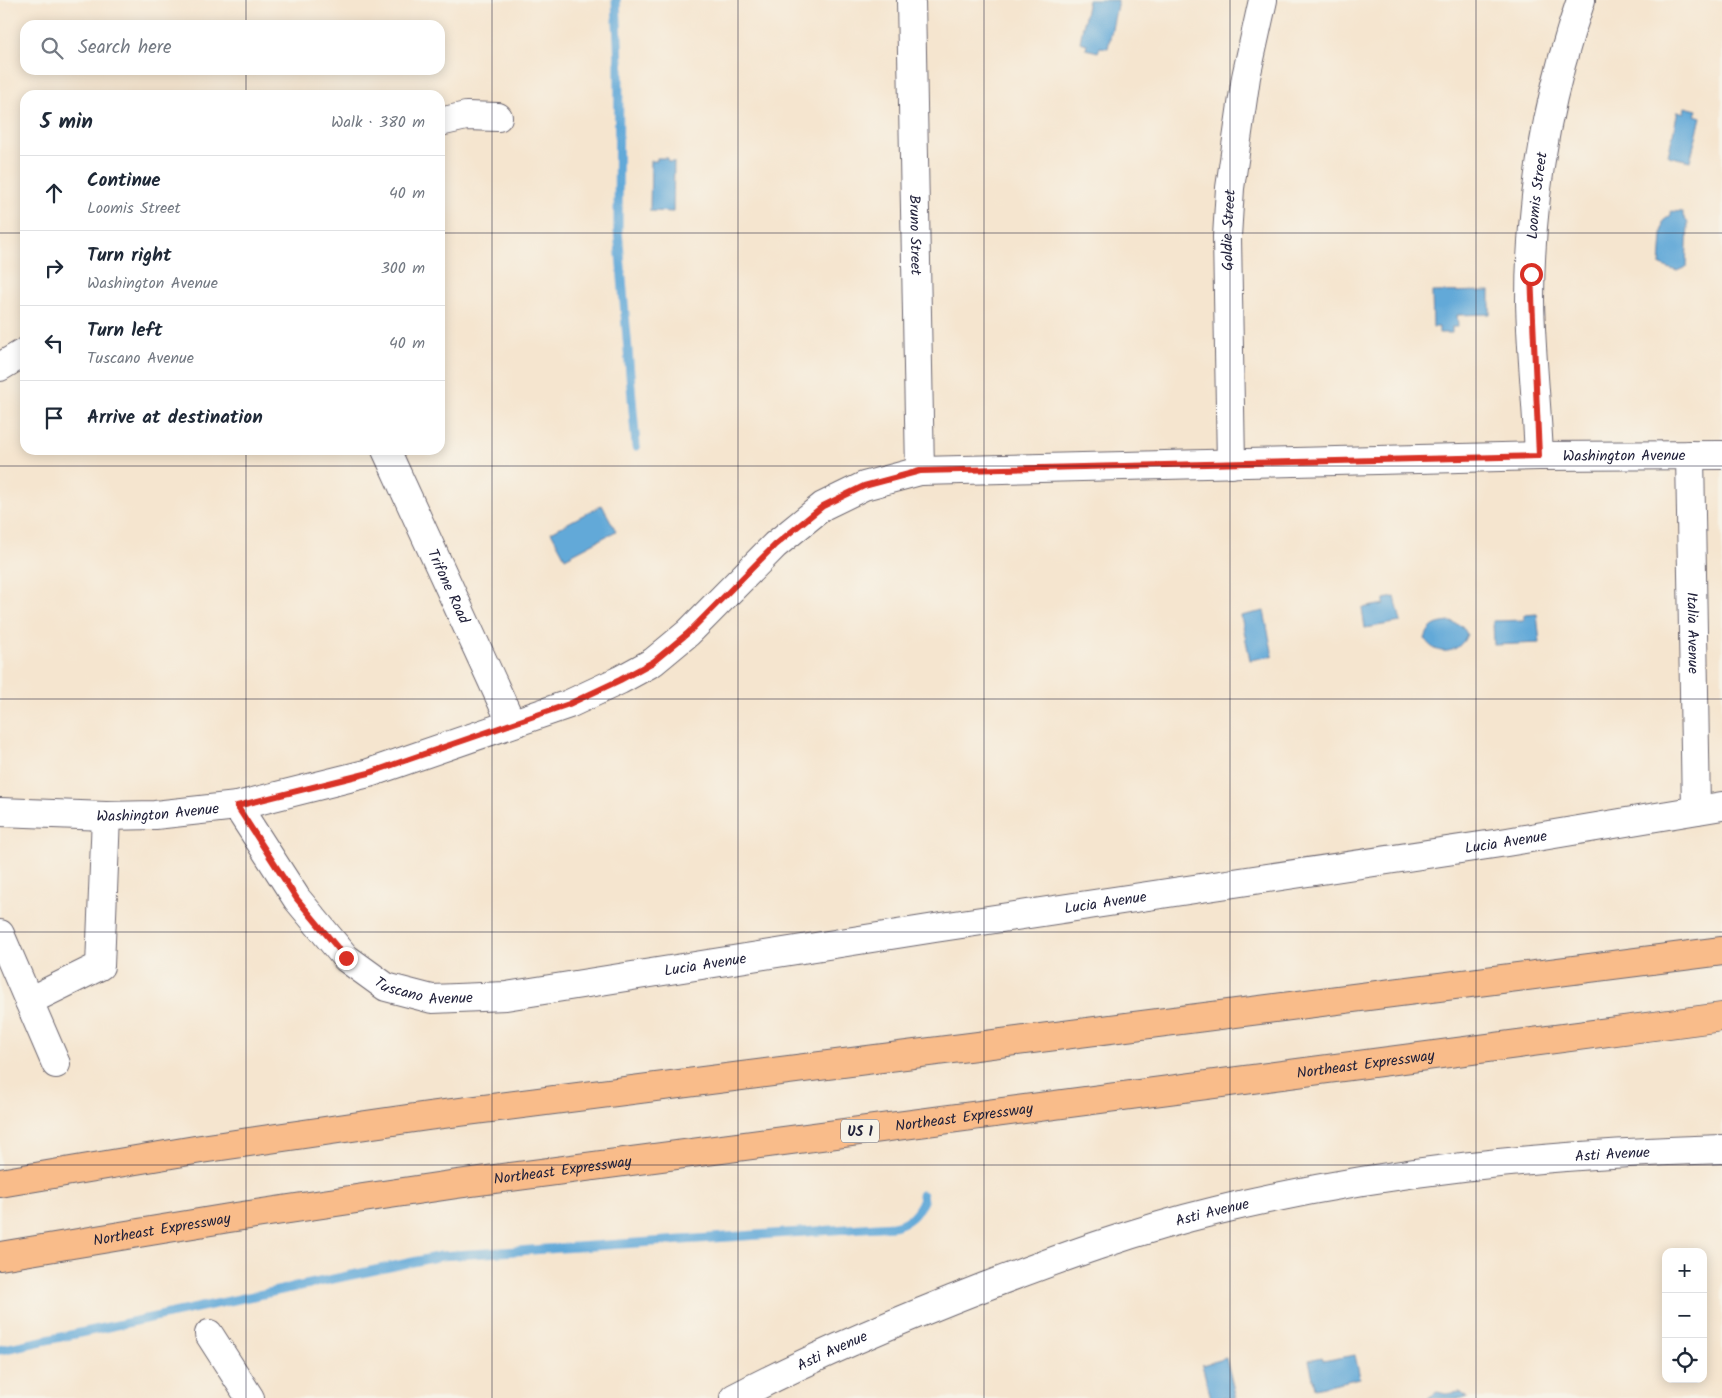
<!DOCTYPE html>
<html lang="en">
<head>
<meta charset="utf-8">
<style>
  :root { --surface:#fff; --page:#f6f6f7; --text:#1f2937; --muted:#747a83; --line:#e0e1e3 }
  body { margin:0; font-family:Kalam,sans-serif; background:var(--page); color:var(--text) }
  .controls { position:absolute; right:15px; bottom:15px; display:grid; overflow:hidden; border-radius:10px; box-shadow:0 2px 12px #0003 }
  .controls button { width:45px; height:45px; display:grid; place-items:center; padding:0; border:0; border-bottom:1px solid var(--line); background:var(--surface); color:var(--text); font:25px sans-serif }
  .stop { position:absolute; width:15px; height:15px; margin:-11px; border:4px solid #d93025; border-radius:50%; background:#fff }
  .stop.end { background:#d93025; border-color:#fff; box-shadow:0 1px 5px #0008 }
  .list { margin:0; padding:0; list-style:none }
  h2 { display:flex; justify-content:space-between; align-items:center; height:65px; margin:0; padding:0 20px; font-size:21px }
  h2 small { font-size:16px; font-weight:400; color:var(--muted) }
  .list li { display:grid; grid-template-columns:32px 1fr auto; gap:15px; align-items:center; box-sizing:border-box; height:75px; padding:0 20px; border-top:1px solid var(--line) }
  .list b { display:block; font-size:19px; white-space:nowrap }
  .list p { margin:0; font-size:16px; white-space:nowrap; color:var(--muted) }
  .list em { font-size:16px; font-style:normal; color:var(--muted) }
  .icon { flex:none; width:28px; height:28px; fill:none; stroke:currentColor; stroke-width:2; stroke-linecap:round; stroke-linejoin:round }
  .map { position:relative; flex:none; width:1722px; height:1398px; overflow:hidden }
  .search { position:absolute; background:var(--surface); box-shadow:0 2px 12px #0003; left:20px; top:20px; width:425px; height:55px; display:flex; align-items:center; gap:12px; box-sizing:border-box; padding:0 18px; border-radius:15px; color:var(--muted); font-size:19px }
  .panel { position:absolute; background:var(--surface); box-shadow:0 2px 12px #0003; left:20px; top:90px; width:425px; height:365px; border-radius:15px }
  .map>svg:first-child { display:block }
  .water { fill:#62a9d8; stroke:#42668a }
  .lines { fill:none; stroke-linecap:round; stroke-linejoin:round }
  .stream { stroke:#62a9d8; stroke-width:9 }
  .minor-casing { stroke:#6c666f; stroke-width:30 }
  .highway-casing { stroke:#6c666f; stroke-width:30 }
  .minor { stroke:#fff; stroke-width:28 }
  .highway { stroke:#f9bc8a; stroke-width:28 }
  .route { stroke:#d93025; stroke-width:6 }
  .grid { fill:none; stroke:#22223b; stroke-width:1; stroke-opacity:0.55 }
  .labels { text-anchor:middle; stroke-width:4; stroke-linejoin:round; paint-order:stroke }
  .shield { fill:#f7f3e8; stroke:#62616f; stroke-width:1 }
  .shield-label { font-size:14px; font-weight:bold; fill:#22223b }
  .street-label { font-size:15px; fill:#22223b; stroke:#f7f3e8 }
</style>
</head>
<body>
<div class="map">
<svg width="1722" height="1398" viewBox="0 0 1722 1398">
  <rect width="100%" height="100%" fill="#f7f3e8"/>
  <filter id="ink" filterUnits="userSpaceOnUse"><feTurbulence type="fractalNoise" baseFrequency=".02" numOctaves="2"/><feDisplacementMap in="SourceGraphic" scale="10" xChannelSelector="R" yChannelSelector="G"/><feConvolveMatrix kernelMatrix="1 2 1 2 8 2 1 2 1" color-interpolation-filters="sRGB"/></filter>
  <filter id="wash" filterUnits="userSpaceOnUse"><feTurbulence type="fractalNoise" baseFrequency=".0096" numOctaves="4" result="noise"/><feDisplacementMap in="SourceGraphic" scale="20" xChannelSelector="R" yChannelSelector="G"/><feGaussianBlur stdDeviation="1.12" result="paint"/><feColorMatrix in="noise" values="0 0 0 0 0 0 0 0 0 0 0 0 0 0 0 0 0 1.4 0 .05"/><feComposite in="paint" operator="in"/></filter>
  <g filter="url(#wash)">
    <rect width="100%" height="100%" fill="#f5e5cf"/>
    <g class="water">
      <path d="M 1088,0 L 1118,0 L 1108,48 L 1100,47 L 1098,52 L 1086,49 L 1087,44 L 1080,42 Z"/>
      <path d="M 1685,107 L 1697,110 L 1695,115 L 1701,117 L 1690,161 L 1668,156 L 1678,111 L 1684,113 Z"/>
      <path d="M 657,158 L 668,158 L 668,162 L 674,162 L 673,212 L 650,211 L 651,161 L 657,161 Z"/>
      <path d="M 1671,211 L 1683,212 L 1683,216 L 1688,223 L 1686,267 L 1677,271 L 1660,265 L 1663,221 L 1671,215 Z"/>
      <path d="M 1490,291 L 1490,314 L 1457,315 L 1458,327 L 1452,327 L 1452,333 L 1439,333 L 1439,327 L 1433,327 L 1432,292 Z"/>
      <path d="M 602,505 L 616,531 L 565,558 L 551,532 Z"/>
      <path d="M 1395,597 L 1401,622 L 1365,628 L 1362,608 L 1384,604 L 1384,599 Z"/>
      <path d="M 1264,611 L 1273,656 L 1250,660 L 1241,616 Z"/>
      <path d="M 1537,614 L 1540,643 L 1494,645 L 1493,621 L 1524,620 L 1524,615 Z"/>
      <path d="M 1451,622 L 1462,626 L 1467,634 C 1460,654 1436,658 1425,639 C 1429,625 1437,623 1451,622 Z"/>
      <path d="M 1355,1355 L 1360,1378 L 1315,1388 L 1309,1360 L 1322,1357 L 1323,1361 Z"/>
      <path d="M 1226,1358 L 1236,1398 L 1211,1398 L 1202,1365 Z"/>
      <path d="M 1437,1392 L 1446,1394 L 1460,1392 L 1468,1398 L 1428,1398 Z"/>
    </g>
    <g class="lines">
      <g class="stream">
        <path d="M 616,0 L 619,63 L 618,230 L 636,446"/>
        <path d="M 0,1350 L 441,1256 L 893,1226 C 908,1223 916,1215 923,1201 L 922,1195"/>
      </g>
    </g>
  </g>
  <g filter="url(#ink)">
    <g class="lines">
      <defs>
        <g id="minor">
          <path id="s1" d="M 911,0 L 920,471"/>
          <path d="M 440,122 L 466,116 L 498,117"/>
          <path d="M 0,367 L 25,352"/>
          <path id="s2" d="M 386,450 L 511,722"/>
          <path id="s3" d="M 1690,455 L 1696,810"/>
          <path id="s4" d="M 1539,456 C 1537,405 1531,353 1530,301 C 1530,197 1547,98 1581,0"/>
          <path id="s5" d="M 1231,464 L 1227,237 L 1230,188 L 1246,77 L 1263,0"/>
          <path id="s6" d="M 237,806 L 297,899 L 346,958 L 386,987 L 432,999 L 506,996 L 935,928 L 1507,842 L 1722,806"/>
          <path id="s7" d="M 0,812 L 106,816 L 155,815 L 237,806 L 369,773 L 569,704 L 620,680 L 653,662 L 688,633 L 775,545 L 823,506 L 864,486 L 920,471 L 1539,456 L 1722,455"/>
          <path d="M 0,934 L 56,1064"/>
          <path d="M 29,1001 L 100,966 L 106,816"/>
          <path d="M 209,1334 L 250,1398"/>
          <path id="s8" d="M 734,1398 C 814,1356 899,1320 984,1287 C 1060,1258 1136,1230 1215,1211 C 1381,1170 1551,1154 1722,1149"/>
        </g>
        <g id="highway">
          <path d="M 0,1183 L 201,1149 L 428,1116 L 1722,951"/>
          <path id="s9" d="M 0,1256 L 229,1218 L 457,1184 L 1722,1017"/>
        </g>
      </defs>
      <use href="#minor" class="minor-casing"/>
      <use href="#highway" class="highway-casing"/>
      <use href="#minor" class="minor"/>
      <use href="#highway" class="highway"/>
    </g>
  </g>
  <g class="lines" filter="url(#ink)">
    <path class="route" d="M 346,958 L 297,899 L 237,806 L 369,773 L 569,704 L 620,680 L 653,662 L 688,633 L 775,545 L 823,506 L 864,486 L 920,471 L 1539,456 L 1531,274"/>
  </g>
  <path class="grid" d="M 246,0 L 246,25M 492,0 L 492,1398M 738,0 L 738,1398M 984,0 L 984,1398M 1230,0 L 1230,1398M 1476,0 L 1476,1398M 246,70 L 246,95M 0,233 L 25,233M 440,233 L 1722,233M 246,450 L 246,1398M 0,466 L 1722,466M 0,699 L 1722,699M 0,932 L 1722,932M 0,1165 L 1722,1165"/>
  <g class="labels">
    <rect class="shield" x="841" y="1119.5" width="38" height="23" rx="4"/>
    <g class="shield-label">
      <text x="860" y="1136">US 1</text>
    </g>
    <g class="street-label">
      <text dy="5" stroke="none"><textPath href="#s4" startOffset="261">Loomis Street</textPath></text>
      <text dy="5" stroke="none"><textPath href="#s5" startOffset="234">Goldie Street</textPath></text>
      <text dy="5" stroke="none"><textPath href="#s1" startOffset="235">Bruno Street</textPath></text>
      <text dy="5" stroke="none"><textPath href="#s7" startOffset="1718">Washington Avenue</textPath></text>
      <text dy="5" stroke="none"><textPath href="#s2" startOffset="150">Trifone Road</textPath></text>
      <text dy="5" stroke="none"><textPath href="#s3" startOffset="178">Italia Avenue</textPath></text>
      <text dy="5" stroke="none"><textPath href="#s7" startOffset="158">Washington Avenue</textPath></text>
      <text dy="5" stroke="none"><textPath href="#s6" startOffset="1370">Lucia Avenue</textPath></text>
      <text dy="5" stroke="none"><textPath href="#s6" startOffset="965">Lucia Avenue</textPath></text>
      <text dy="5" stroke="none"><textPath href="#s6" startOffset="560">Lucia Avenue</textPath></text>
      <text dy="5" stroke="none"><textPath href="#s6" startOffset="275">Tuscano Avenue</textPath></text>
      <text dy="5" stroke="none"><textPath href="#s9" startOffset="1379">Northeast Expressway</textPath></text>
      <text dy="5" stroke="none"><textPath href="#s9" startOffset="974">Northeast Expressway</textPath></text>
      <text dy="5" stroke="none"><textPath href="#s8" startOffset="919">Asti Avenue</textPath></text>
      <text dy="5" stroke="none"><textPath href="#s9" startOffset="569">Northeast Expressway</textPath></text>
      <text dy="5" stroke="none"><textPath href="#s8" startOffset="514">Asti Avenue</textPath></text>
      <text dy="5" stroke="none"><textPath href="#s9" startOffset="164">Northeast Expressway</textPath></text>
      <text dy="5" stroke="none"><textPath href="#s8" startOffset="109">Asti Avenue</textPath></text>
    </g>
  </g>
</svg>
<div class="controls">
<button>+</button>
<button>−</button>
<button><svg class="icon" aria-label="locate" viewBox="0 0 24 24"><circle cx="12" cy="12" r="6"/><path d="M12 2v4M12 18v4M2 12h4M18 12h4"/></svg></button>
</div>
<div class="stop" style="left:1531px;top:274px"></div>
<div class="stop end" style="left:346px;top:958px"></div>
<div class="search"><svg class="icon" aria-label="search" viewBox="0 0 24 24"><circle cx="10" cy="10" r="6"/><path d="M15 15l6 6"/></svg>Search here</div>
<section class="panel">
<h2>5 min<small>Walk · 380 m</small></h2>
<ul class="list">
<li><svg class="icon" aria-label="ahead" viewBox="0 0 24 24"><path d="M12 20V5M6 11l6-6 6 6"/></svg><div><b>Continue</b><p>Loomis Street</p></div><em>40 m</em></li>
<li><svg class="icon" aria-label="right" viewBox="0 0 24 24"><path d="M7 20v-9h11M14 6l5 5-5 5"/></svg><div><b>Turn right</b><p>Washington Avenue</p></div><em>300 m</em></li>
<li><svg class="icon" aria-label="left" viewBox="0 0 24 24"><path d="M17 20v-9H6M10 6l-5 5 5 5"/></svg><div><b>Turn left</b><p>Tuscano Avenue</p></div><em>40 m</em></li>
<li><svg class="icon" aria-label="arrive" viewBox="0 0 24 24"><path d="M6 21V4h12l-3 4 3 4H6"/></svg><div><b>Arrive at destination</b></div></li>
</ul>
</section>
</div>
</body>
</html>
